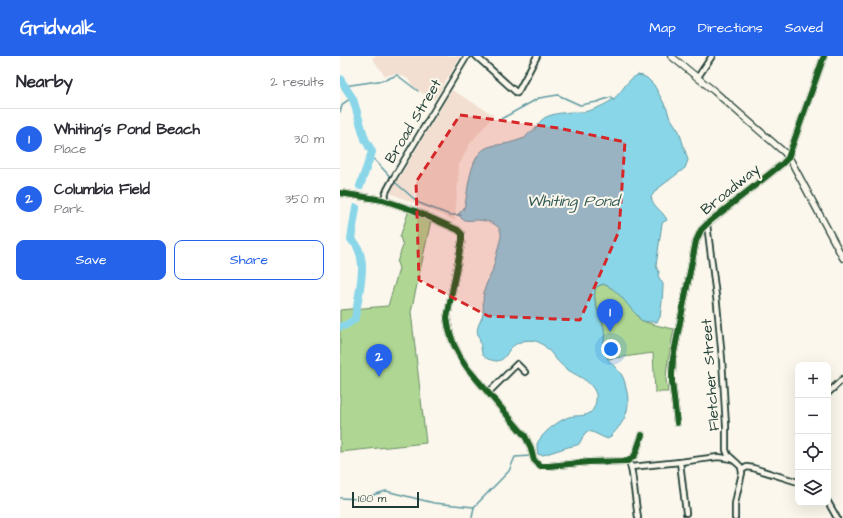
<!DOCTYPE html>
<html lang="en">
<head>
<meta charset="utf-8">
<style>
  :root { --surface:#fff; --page:#f7f7f7; --text:#2b2b33; --muted:#7c7c81; --line:#e1e1e2; --accent:#2563eb }
  body { margin:0; font-family:"Architects Daughter",sans-serif; background:var(--page); color:var(--text) }
  .controls { position:absolute; right:12px; bottom:12px; display:grid; overflow:hidden; border-radius:8px; box-shadow:0 4px 16px #0002 }
  .controls button { width:36px; height:36px; display:grid; place-items:center; padding:0; border:0; border-bottom:1px solid var(--line); background:var(--surface); color:var(--text); font:20px sans-serif }
  .scale { position:absolute; left:12px; bottom:10px; width:67px; box-sizing:border-box; padding-left:4px; border:2px solid #1f3d34; border-top:0; font-size:11px; line-height:14px; white-space:nowrap; color:#1f3d34; -webkit-text-stroke:3px #fbf7ec; paint-order:stroke }
  .you { position:absolute; left:271px; top:293px; width:14px; height:14px; margin:-10px; border:3px solid #fff; border-radius:50%; background:#1a73e8; box-shadow:0 0 0 6px #1a73e833 }
  .badge { display:grid; place-items:center; width:26px; height:26px; border-radius:50%; background:var(--accent); color:#fff; font-size:13px; font-weight:700 }
  .pin { position:absolute; translate:-50% -33px; filter:drop-shadow(0 1px 2px #0008) }
  .pin::after { content:''; position:absolute; top:21px; width:14px; height:12px; background:inherit; clip-path:polygon(0 0,100% 0,50% 100%) }
  .list { margin:0; padding:0; list-style:none }
  h2 { display:flex; justify-content:space-between; align-items:center; height:52px; margin:0; padding:0 16px; font-size:17px }
  h2 small { font-size:13px; font-weight:400; color:var(--muted) }
  .list li { display:grid; grid-template-columns:26px 1fr auto; gap:12px; align-items:center; box-sizing:border-box; height:60px; padding:0 16px; border-top:1px solid var(--line) }
  .list b { display:block; font-size:15px; white-space:nowrap }
  .list p { margin:0; font-size:13px; white-space:nowrap; color:var(--muted) }
  .list em { font-size:13px; font-style:normal; color:var(--muted) }
  .actions { display:flex; gap:8px; padding:12px 16px }
  .actions a { flex:1; padding:9px 0; border:1px solid var(--accent); border-radius:8px; text-align:center; font-size:14px; color:var(--accent) }
  .actions .main { background:var(--accent); color:#fff }
  .icon { flex:none; width:22px; height:22px; fill:none; stroke:currentColor; stroke-width:2; stroke-linecap:round; stroke-linejoin:round }
  .map { position:relative; flex:none; width:503px; height:462px; overflow:hidden }
  header { display:flex; align-items:center; gap:24px; box-sizing:border-box; height:56px; padding:0 20px; background:var(--accent); color:#fff }
  header strong { font-size:19px }
  nav { display:flex; gap:22px; margin-inline-start:auto; font-size:14px }
  main { display:flex }
  aside { flex:1; background:var(--surface) }
  .map>svg:first-child { display:block }
  .built { fill:#f2dfd1 }
  .green { fill:#afd793; stroke:#678a64 }
  .water { fill:#8ad6e9; stroke:#5f99a1 }
  .lines { fill:none; stroke-linecap:round; stroke-linejoin:round }
  .stream { stroke:#5f99a1; stroke-width:1.5 }
  .river { stroke:#8ad6e9; stroke-width:8 }
  .minor-casing { stroke:#1f3d34; stroke-width:8 }
  .tertiary-casing { stroke:#1f3d34; stroke-width:8 }
  .minor { stroke:#fbf7ec; stroke-width:4.5 }
  .tertiary { stroke:#fbf7ec; stroke-width:5.5 }
  .cycleway-casing { stroke:#fbf7ec; stroke-width:8 }
  .cycleway { stroke:#1b5e20; stroke-width:6 }
  .marked { fill:#d62828; fill-opacity:0.2; stroke:#d62828; stroke-width:3; stroke-dasharray:8 5; stroke-linejoin:round }
  .labels { text-anchor:middle; stroke-width:4; stroke-linejoin:round; paint-order:stroke }
  .street-label { font-size:15px; fill:#1f3d34; stroke:#fbf7ec }
  .water-label { font-size:16px; font-style:italic; fill:#345c58; stroke:#fbf7ec }
</style>
</head>
<body>
<header>
<strong>Gridwalk</strong>
<nav><a>Map</a><a>Directions</a><a>Saved</a></nav>
</header>
<main>
<aside>
<h2>Nearby<small>2 results</small></h2>
<ul class="list">
<li><span class="badge">1</span><div><b>Whiting's Pond Beach</b><p>Place</p></div><em>30 m</em></li>
<li><span class="badge">2</span><div><b>Columbia Field</b><p>Park</p></div><em>350 m</em></li>
</ul>
<div class="actions"><a class="main">Save</a><a>Share</a></div>
</aside>
<div class="map">
<svg width="503" height="462" viewBox="0 0 503 462">
  <rect width="100%" height="100%" fill="#fbf7ec"/>
  <filter id="ink" filterUnits="userSpaceOnUse"><feTurbulence type="fractalNoise" baseFrequency=".025" numOctaves="2"/><feDisplacementMap in="SourceGraphic" scale="8" xChannelSelector="R" yChannelSelector="G"/><feConvolveMatrix kernelMatrix="1 2 1 2 8 2 1 2 1" color-interpolation-filters="sRGB"/></filter>
  <g filter="url(#ink)">
    <g class="built">
      <path d="M 35,0 L 121,0 L 94,44 L 79,35 L 73,30 L 68,23 L 63,20 L 59,18 L 53,18 L 45,20 L 32,2 Z"/>
      <path d="M 112,34 L 154,59 L 129,89 L 119,109 L 115,165 L 50,137 Z"/>
    </g>
    <g class="green">
      <path d="M 69,154 L 87,156 L 92,160 L 71,256 L 86,387 L 0,396 L 0,254 L 48,250 L 59,213 L 57,206 L 63,190 L 60,181 Z"/>
      <path d="M 263,228 C 279,233 286,248 297,259 C 298,261 299,263 301,264 C 305,267 328,272 334,273 L 327,310 L 326,324 L 328,336 L 315,336 L 313,297 L 268,303 C 259,290 267,283 264,272 C 261,259 251,245 256,231 Z"/>
    </g>
    <path class="water" d="M 298,19 L 303,20 L 307,22 L 314,29 L 327,53 L 329,60 L 339,75 L 348,104 L 345,112 L 316,134 L 311,141 C 313,151 323,155 327,164 L 322,167 L 316,210 L 319,216 L 318,220 L 323,228 L 323,231 L 322,246 L 320,261 L 317,266 C 313,266 304,266 301,264 C 299,263 299,261 297,259 C 286,249 279,233 263,228 L 256,231 C 251,243 259,258 263,269 C 267,279 261,289 265,299 C 269,306 276,311 281,318 C 284,322 285,327 286,332 C 292,355 284,367 268,383 C 261,381 255,376 248,375 L 245,377 L 239,388 L 237,389 L 228,391 L 203,399 L 200,399 L 198,398 C 197,394 197,391 197,388 C 201,378 219,364 229,361 C 235,359 244,361 250,357 C 255,353 257,344 256,338 C 251,323 235,320 224,311 C 210,300 205,280 183,285 C 178,287 173,289 170,293 C 166,298 165,304 157,305 C 155,305 151,304 148,303 C 140,300 142,293 140,286 C 139,281 136,276 138,271 C 139,266 143,262 143,257 C 144,250 142,243 144,236 C 145,229 149,223 152,216 C 155,205 158,192 161,181 C 162,168 149,165 138,164 C 134,164 129,165 125,164 C 122,164 120,161 118,158 L 123,154 L 125,149 C 128,133 130,100 146,92 C 152,89 158,89 164,88 C 171,87 178,84 185,82 C 188,77 193,75 196,72 C 198,69 199,66 202,64 C 207,58 226,56 234,56 C 237,56 240,57 243,56 C 251,55 262,50 269,46 C 282,39 285,24 298,19 Z"/>
    <g class="lines">
      <g class="stream">
        <path d="M 4,30 L 45,24 L 57,19 L 78,35"/>
        <path d="M 0,56 C 2,47 4,46 13,42"/>
        <path d="M 161,63 L 199,42 L 218,39 L 240,49 L 257,46 L 271,41 L 274,44"/>
        <path d="M 31,100 L 57,128 L 79,147 L 110,159 L 121,159"/>
        <path d="M 0,442 L 20,443 L 46,435 L 94,447 L 134,451"/>
        <path d="M 132,462 L 134,451 L 169,415 L 175,401 L 191,400"/>
      </g>
      <g class="river">
        <path d="M 0,23 L 13,43 L 25,83 L 32,96 L 20,130"/>
        <path d="M 0,271 L 6,269 L 15,263 C 17,248 22,227 22,212 C 22,204 20,195 16,188 L 13,186 L 11,183 L 16,152"/>
      </g>
      <defs>
        <g id="minor">
          <path d="M 136,0 L 177,37 L 180,32 L 197,0"/>
          <path d="M 358,21 L 372,0"/>
          <path d="M 0,137 L 43,144 L 73,154 L 118,174 L 122,178 L 122,184 L 107,262 C 109,281 117,298 128,313 L 185,380 L 190,390 L 194,404 L 199,409 L 201,410 L 209,410 L 249,406 L 288,405 L 293,401 L 295,399 L 302,379"/>
          <path d="M 43,144 L 47,134 L 54,121 L 127,0"/>
          <path d="M 367,168 L 377,248 L 382,303 L 385,354 L 386,369 L 386,394 L 388,399 L 398,408 L 401,411 L 402,417 L 397,438 L 395,448 L 395,462"/>
          <path d="M 148,337 L 177,308 L 185,316"/>
          <path d="M 488,337 L 503,323"/>
          <path d="M 337,367 L 332,326 L 332,318 L 333,302 L 356,185 L 361,174 L 369,166 L 442,108 L 448,102"/>
          <path d="M 340,406 L 346,457"/>
          <path d="M 290,408 L 292,417 L 298,462"/>
          <path d="M 291,411 L 340,406 L 378,401 L 392,403"/>
          <path d="M 402,414 L 407,411 L 413,412 L 458,426"/>
          <path d="M 488,446 L 497,462"/>
        </g>
        <g id="tertiary">
          <path d="M 331,0 L 374,35 L 445,97 L 451,105 L 503,202"/>
          <path d="M 448,102 L 484,0"/>
        </g>
      </defs>
      <use href="#minor" class="minor-casing"/>
      <use href="#tertiary" class="tertiary-casing"/>
      <use href="#minor" class="minor"/>
      <use href="#tertiary" class="tertiary"/>
      <defs>
        <g id="cycleway">
          <path d="M 0,137 L 43,144 L 73,154 L 118,174 L 122,178 L 122,184 L 107,262 C 109,281 117,298 128,313 L 185,380 L 190,390 L 194,404 L 199,409 L 201,410 L 209,410 L 249,406 L 288,405 L 293,401 L 295,399 L 302,379"/>
          <path d="M 337,367 L 332,326 L 332,318 L 333,302 L 356,185 L 361,174 L 369,166 L 442,108 L 448,102 L 484,0"/>
        </g>
      </defs>
      <use href="#cycleway" class="cycleway-casing"/>
      <use href="#cycleway" class="cycleway"/>
    </g>
  </g>
  <path class="marked" d="M 120,59 L 218,72 L 285,86 L 279,175 L 240,264 L 148,260 L 79,224 L 76,126 Z"/>
  <g class="labels">
    <g class="street-label">
      <text transform="translate(73 65) rotate(-59)" y="5">Broad Street</text>
      <text transform="translate(390 133) rotate(-39)" y="5">Broadway</text>
      <text transform="translate(370 319) rotate(-94)" y="5">Fletcher Street</text>
    </g>
    <g class="water-label">
      <text x="233" y="150">Whiting Pond</text>
    </g>
  </g>
</svg>
<div class="controls">
<button>+</button>
<button>−</button>
<button><svg class="icon" aria-label="locate" viewBox="0 0 24 24"><circle cx="12" cy="12" r="6"/><path d="M12 2v4M12 18v4M2 12h4M18 12h4"/></svg></button>
<button><svg class="icon" aria-label="layers" viewBox="0 0 24 24"><path d="M12 4l9 5-9 5-9-5zM3 14l9 5 9-5"/></svg></button>
</div>
<div class="scale">100 m</div>
<div class="you"></div>
<div class="pin badge" style="left:270px;top:276px">1</div>
<div class="pin badge" style="left:39px;top:321px">2</div>
</div>
</main>
</body>
</html>
